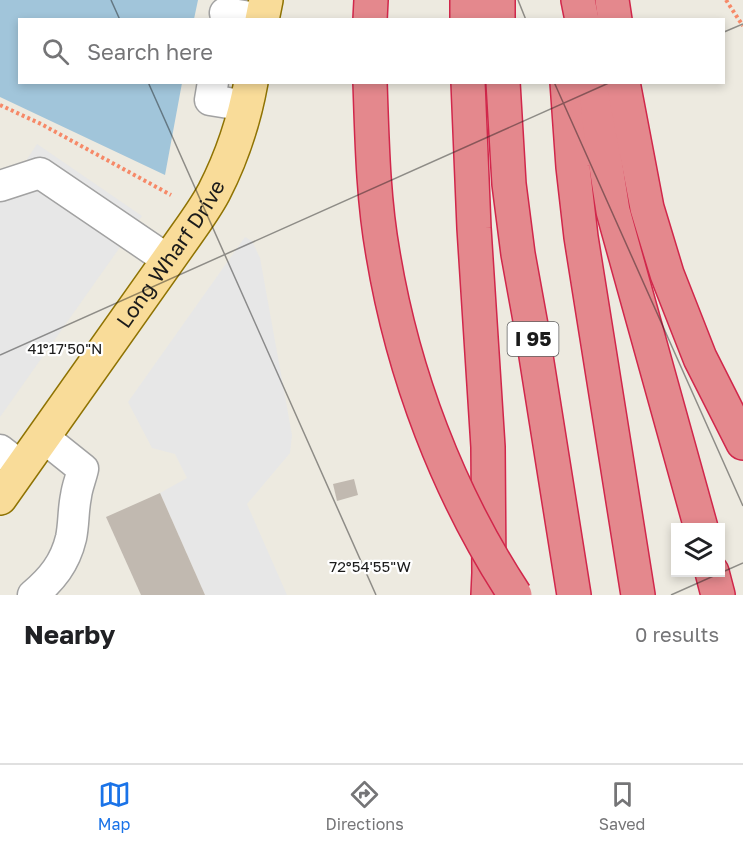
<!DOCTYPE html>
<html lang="en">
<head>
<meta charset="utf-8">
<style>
  :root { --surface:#fff; --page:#f2f2f2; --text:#202124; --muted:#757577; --line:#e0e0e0; --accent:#1a73e8 }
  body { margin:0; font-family:"Golos Text",sans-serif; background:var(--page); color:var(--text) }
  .controls { position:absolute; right:18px; bottom:18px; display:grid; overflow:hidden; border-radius:0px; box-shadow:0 3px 9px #0003 }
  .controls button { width:54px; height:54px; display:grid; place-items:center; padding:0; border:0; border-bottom:2px solid var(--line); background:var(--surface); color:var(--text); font:30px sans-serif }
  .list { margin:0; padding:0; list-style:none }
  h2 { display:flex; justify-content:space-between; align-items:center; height:78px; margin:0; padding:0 24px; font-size:26px }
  h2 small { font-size:20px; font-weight:400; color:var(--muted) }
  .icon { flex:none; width:33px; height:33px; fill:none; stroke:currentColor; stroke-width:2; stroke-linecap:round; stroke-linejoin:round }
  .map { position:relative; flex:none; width:743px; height:595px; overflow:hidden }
  .search { position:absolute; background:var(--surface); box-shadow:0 3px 9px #0003; left:18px; right:18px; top:18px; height:66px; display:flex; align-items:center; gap:15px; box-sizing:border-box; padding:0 21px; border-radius:0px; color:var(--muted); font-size:22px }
  .sheet { height:168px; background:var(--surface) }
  nav { display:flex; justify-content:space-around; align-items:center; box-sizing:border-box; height:84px; border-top:2px solid var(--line); background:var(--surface); font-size:16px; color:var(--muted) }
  nav a { display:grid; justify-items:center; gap:3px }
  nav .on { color:var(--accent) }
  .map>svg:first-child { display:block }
  .parking { fill:#e7e7e7 }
  .water { fill:#a1c5da }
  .building { fill:#c1b9b0 }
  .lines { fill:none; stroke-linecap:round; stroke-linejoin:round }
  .minor-casing { stroke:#a2a2a2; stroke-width:33 }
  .major-casing { stroke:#8f7303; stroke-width:36 }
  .highway-casing { stroke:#d1274b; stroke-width:36 }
  .path { stroke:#f68968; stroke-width:4; stroke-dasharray:3 3; stroke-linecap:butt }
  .minor { stroke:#fff; stroke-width:30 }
  .major { stroke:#f9dc99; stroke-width:33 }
  .highway { stroke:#e4888d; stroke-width:33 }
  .highway-bridge-casing { stroke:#d1274b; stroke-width:36; stroke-linecap:butt }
  .highway-bridge { stroke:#e4888d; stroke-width:33 }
  .ticks { fill:none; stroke:#1b1b1b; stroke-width:1.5; stroke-opacity:0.45 }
  .labels { text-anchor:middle; stroke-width:4.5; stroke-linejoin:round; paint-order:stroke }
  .shield { fill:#fff; stroke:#5f5f5f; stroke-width:1.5 }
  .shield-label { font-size:20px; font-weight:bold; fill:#1b1b1b }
  .street-label { font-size:21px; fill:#1b1b1b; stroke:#fff }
  .ticks-label { font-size:15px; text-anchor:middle; fill:#1b1b1b; stroke:#fff; stroke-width:4.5; stroke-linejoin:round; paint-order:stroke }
</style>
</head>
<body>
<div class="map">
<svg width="743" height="595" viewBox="0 0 743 595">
  <rect width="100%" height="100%" fill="#edeae0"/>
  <g class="parking">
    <path d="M 37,144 L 142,216 L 0,417 L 0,169 L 6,167 L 22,167 Z"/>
    <path d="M 245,237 L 252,241 L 260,258 L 292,435 L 290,453 L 247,504 L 287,595 L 205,595 L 160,493 L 187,478 L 175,454 L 152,448 L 128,402 Z"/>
  </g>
  <path class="water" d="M 0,0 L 198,0 L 194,19 L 20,20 L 20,82 L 182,83 L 165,175 L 0,97 Z"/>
  <g class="building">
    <path d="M 354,479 L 358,495 L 337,501 L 333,484 Z"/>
    <path d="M 160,493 L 205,595 L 141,595 L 106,517 Z"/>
  </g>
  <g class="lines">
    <defs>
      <g id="minor">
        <path d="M 225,13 L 262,19"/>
        <path d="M 213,82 L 210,100 L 247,106"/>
        <path d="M 0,186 L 40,173 L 168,260"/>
        <path d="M 0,450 L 22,467"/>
        <path d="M 33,595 C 52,579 65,563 71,538 C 74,524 73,510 76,496 C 77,487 81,478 83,469 L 43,437"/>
      </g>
      <g id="major">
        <path d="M 262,20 L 266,0"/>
        <path id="s1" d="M 0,498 L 186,235 C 196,221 206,207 214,192 C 232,157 244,121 251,82"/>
      </g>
      <g id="highway">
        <path d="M 467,0 L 467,20"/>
        <path d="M 498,0 L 498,20"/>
        <path d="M 578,0 L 582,20"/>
        <path d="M 612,0 L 615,20"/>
        <path d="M 370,20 L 371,0"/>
        <path d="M 468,82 L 474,228 L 488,447 L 489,573 L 488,595"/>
        <path d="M 503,82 L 509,184 L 518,254 L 532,331 L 574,595"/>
        <path d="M 567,82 L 573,167 L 581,237 L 638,595"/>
        <path d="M 595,82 L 600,128 L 613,211 L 701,528"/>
        <path d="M 623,82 L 647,208 L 667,274 L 700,358 L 743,443"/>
        <path d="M 712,572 L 718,595"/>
      </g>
    </defs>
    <use href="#minor" class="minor-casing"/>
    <use href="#major" class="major-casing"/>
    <use href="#highway" class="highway-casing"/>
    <g class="path">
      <path d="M 726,0 L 743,26"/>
      <path d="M 0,105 L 41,124 L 171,195"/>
    </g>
    <use href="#minor" class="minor"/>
    <use href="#major" class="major"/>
    <use href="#highway" class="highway"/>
    <defs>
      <path id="highway-bridge" d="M 370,82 C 372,140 373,198 383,254 C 403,374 448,493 515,595"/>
    </defs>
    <use href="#highway-bridge" class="highway-bridge-casing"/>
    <use href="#highway-bridge" class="highway-bridge"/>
  </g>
  <path class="ticks" d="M 111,0 L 120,20M 518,0 L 526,20M 724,32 L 743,24M 148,82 L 376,595M 554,82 L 743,506M 0,355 L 611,82M 671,595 L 743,563"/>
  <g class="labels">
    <rect class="shield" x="507.5" y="322" width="51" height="34" rx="4.5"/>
    <g class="shield-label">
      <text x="533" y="346">I 95</text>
    </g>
    <g class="street-label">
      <text dy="7" stroke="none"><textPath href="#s1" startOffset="298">Long Wharf Drive</textPath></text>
    </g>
  </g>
  <g class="ticks-label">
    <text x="65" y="354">41°17'50"N</text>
    <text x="370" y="572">72°54'55"W</text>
  </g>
</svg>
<div class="controls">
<button><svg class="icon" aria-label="layers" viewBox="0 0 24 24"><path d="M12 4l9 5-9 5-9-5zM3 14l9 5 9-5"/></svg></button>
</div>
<div class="search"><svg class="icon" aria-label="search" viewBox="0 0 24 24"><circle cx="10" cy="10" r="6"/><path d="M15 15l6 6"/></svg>Search here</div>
</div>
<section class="sheet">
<h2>Nearby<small>0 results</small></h2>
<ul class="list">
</ul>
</section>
<nav>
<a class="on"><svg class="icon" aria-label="map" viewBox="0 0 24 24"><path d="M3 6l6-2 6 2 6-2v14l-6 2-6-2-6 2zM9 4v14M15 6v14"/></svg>Map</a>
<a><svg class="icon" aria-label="directions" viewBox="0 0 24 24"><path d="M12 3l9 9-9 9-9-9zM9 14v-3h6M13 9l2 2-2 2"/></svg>Directions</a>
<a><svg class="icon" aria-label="saved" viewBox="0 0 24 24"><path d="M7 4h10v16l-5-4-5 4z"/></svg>Saved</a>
</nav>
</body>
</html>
